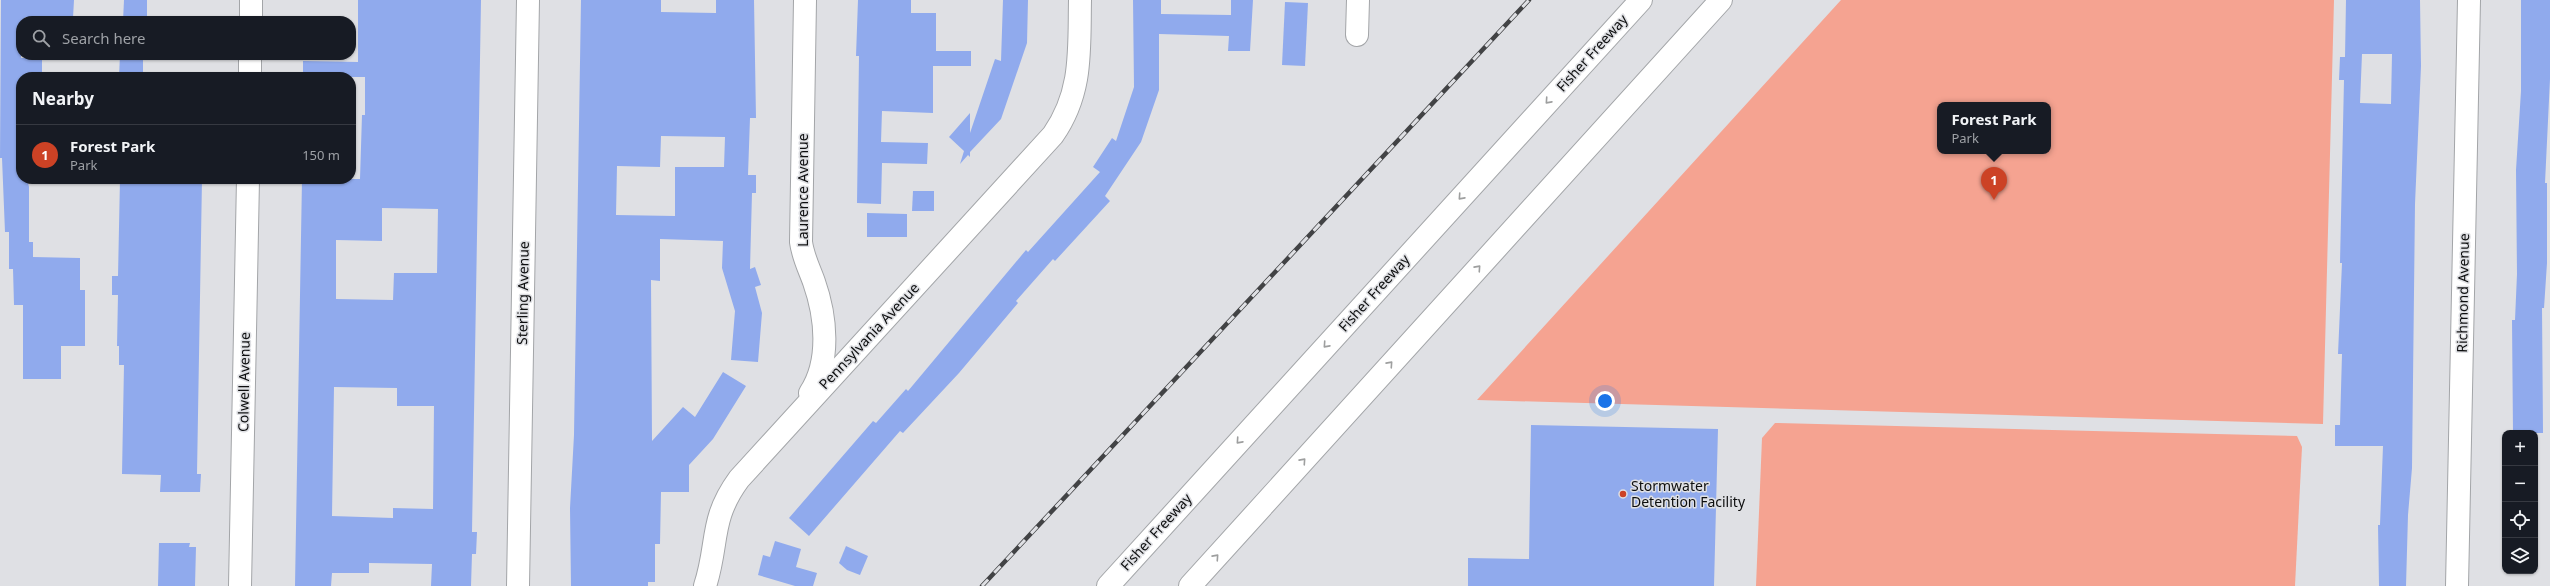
<!DOCTYPE html>
<html lang="en">
<head>
<meta charset="utf-8">
<style>
  :root { --surface:#171b24; --page:#20242c; --text:#f1f3f6; --muted:#9ea1a6; --line:#363941; --accent:#cc4225 }
  body { margin:0; font-family:"Noto Sans",sans-serif; background:var(--page); color:var(--text) }
  .controls { position:absolute; right:12px; bottom:12px; display:grid; overflow:hidden; border-radius:8px; box-shadow:0 1px 3px #0004 }
  .controls button { width:36px; height:36px; display:grid; place-items:center; padding:0; border:0; border-bottom:1px solid var(--line); background:var(--surface); color:var(--text); font:20px sans-serif }
  .you { position:absolute; left:1605px; top:401px; width:14px; height:14px; margin:-10px; border:3px solid #fff; border-radius:50%; background:#1a73e8; box-shadow:0 0 0 6px #1a73e833 }
  .badge { display:grid; place-items:center; width:26px; height:26px; border-radius:50%; background:var(--accent); color:#fff; font-size:13px; font-weight:700 }
  .pin { position:absolute; translate:-50% -33px; filter:drop-shadow(0 1px 2px #0008) }
  .pin::after { content:''; position:absolute; top:21px; width:14px; height:12px; background:inherit; clip-path:polygon(0 0,100% 0,50% 100%) }
  .popup { position:absolute; left:1937px; top:102px; width:114px; height:52px; box-sizing:border-box; display:grid; place-content:center; border-radius:8px; background:var(--surface); filter:drop-shadow(0 1px 3px #0005); font-size:13px; white-space:nowrap; color:var(--muted) }
  .popup b { font-size:15px; color:var(--text) }
  .popup::after { content:''; position:absolute; left:50%; top:100%; margin-left:-8px; border:8px solid transparent; border-top-color:var(--surface) }
  .list { margin:0; padding:0; list-style:none }
  h2 { display:flex; justify-content:space-between; align-items:center; height:52px; margin:0; padding:0 16px; font-size:17px }
  h2 small { font-size:13px; font-weight:400; color:var(--muted) }
  .list li { display:grid; grid-template-columns:26px 1fr auto; gap:12px; align-items:center; box-sizing:border-box; height:60px; padding:0 16px; border-top:1px solid var(--line) }
  .list b { display:block; font-size:15px; white-space:nowrap }
  .list p { margin:0; font-size:13px; white-space:nowrap; color:var(--muted) }
  .list em { font-size:13px; font-style:normal; color:var(--muted) }
  .icon { flex:none; width:22px; height:22px; fill:none; stroke:currentColor; stroke-width:2; stroke-linecap:round; stroke-linejoin:round }
  .map { position:relative; flex:none; width:2550px; height:586px; overflow:hidden }
  .search { position:absolute; background:var(--surface); box-shadow:0 1px 3px #0004; left:16px; top:16px; width:340px; height:44px; display:flex; align-items:center; gap:10px; box-sizing:border-box; padding:0 14px; border-radius:16px; color:var(--muted); font-size:15px }
  .panel { position:absolute; background:var(--surface); box-shadow:0 1px 3px #0004; left:16px; top:72px; width:340px; height:112px; border-radius:16px }
  .map>svg:first-child { display:block }
  .green { fill:#f5a391; fill-rule:evenodd }
  .building { fill:#90aaed; fill-rule:evenodd }
  .lines { fill:none; stroke-linecap:round; stroke-linejoin:round }
  .minor-casing { stroke:#a3a5a8; stroke-width:24 }
  .highway-casing { stroke:#a3a5a8; stroke-width:24 }
  .minor { stroke:#fff; stroke-width:22 }
  .highway { stroke:#fff; stroke-width:22 }
  .rail-casing { stroke:#424345; stroke-width:4.5 }
  .rail { stroke:#dfe0e4; stroke-width:3; stroke-dasharray:9; stroke-linecap:butt }
  .oneway { stroke:#9e9f9f }
  .poi-dot { fill:#cc4225; stroke:#dfe0e4; stroke-width:1.5 }
  .labels { text-anchor:middle; stroke-width:3; stroke-linejoin:round; paint-order:stroke }
  .street-label { font-size:14px; fill:#0d0e0f; stroke:#dfe0e4 }
  .poi-label { font-size:14px; fill:#0d0e0f; stroke:#dfe0e4; text-anchor:start }
</style>
</head>
<body>
<div class="map">
<svg width="2550" height="586" viewBox="0 0 2550 586">
  <rect width="100%" height="100%" fill="#dfe0e4"/>
  <g class="green">
    <path d="M 1841,0 L 2334,0 L 2323,424 L 1477,400 ZM 1940,105 L 2048,105 L 2048,151 L 1940,151 Z"/>
    <path d="M 1775,423 L 2297,436 L 2302,447 L 2295,586 L 1756,586 L 1762,438 Z"/>
  </g>
  <g class="building">
    <path d="M 1,0 L 74,0 L 73,18 L 25,17 L 25,21 L 21,21 L 21,58 L 42,58 L 42,77 L 21,77 L 21,179 L 27,179 L 29,187 L 29,242 L 33,242 L 33,257 L 80,258 L 80,290 L 85,290 L 85,346 L 61,346 L 61,379 L 23,379 L 23,305 L 14,305 L 13,269 L 9,269 L 9,232 L 5,232 L 2,158 L 0,158 Z"/>
    <path d="M 124,0 L 147,0 L 147,21 L 123,21 Z"/>
    <path d="M 358,0 L 481,0 L 472,532 L 477,532 L 476,554 L 472,554 L 471,586 L 431,586 L 432,564 L 369,563 L 369,573 L 332,573 L 331,586 L 295,586 L 302,179 L 360,179 L 362,115 L 365,115 L 365,77 L 303,77 L 303,61 L 358,62 ZM 382,208 L 438,209 L 437,273 L 394,273 L 393,300 L 336,299 L 336,240 L 382,241 ZM 334,387 L 397,388 L 397,406 L 434,406 L 433,509 L 393,508 L 393,518 L 332,516 Z"/>
    <path d="M 581,0 L 661,0 L 661,12 L 716,13 L 716,0 L 754,0 L 756,118 L 750,118 L 748,175 L 756,175 L 756,193 L 752,193 L 750,269 L 755,267 L 761,285 L 755,287 L 762,313 L 758,362 L 731,360 L 735,311 L 722,268 L 723,241 L 660,239 L 660,281 L 651,280 L 652,441 L 683,407 L 695,417 L 723,372 L 746,386 L 713,439 L 689,465 L 689,492 L 661,492 L 660,544 L 655,544 L 655,582 L 648,582 L 648,586 L 571,586 L 570,508 L 574,435 ZM 661,136 L 725,137 L 724,167 L 675,167 L 675,216 L 616,215 L 617,166 L 660,167 Z"/>
    <path d="M 858,0 L 911,0 L 911,13 L 936,13 L 936,51 L 971,51 L 971,66 L 933,66 L 933,113 L 882,111 L 881,142 L 928,143 L 927,164 L 882,163 L 881,204 L 857,203 L 859,56 L 856,56 Z"/>
    <path d="M 1003,0 L 1028,0 L 1027,43 L 1001,119 L 970,152 L 970,157 L 968,155 L 960,164 L 964,151 L 949,137 L 970,113 L 970,133 L 995,59 L 1001,61 Z"/>
    <path d="M 1133,0 L 1161,0 L 1161,14 L 1231,15 L 1231,0 L 1253,0 L 1250,51 L 1228,51 L 1229,36 L 1159,34 L 1159,90 L 1141,142 L 1105,196 L 1110,201 L 1055,261 L 1053,259 L 1016,301 L 1018,303 L 959,373 L 903,433 L 900,431 L 809,536 L 789,518 L 873,421 L 876,423 L 906,389 L 908,391 L 1026,250 L 1028,252 L 1100,172 L 1093,167 L 1112,138 L 1116,141 L 1134,87 Z"/>
    <path d="M 2346,0 L 2420,0 L 2421,66 L 2415,204 L 2412,468 L 2408,515 L 2406,586 L 2379,586 L 2378,525 L 2380,525 L 2383,446 L 2335,446 L 2335,425 L 2340,425 L 2342,354 L 2338,354 L 2342,263 L 2340,263 L 2344,80 L 2339,80 L 2340,57 L 2345,57 ZM 2362,54 L 2392,54 L 2391,104 L 2360,103 Z"/>
    <path d="M 2521,0 L 2550,0 L 2550,79 L 2545,183 L 2547,183 L 2547,263 L 2544,308 L 2542,308 L 2543,433 L 2513,433 L 2512,320 L 2515,320 L 2517,274 L 2516,170 L 2521,91 Z"/>
    <path d="M 1285,2 L 1308,3 L 1305,66 L 1282,65 Z"/>
    <path d="M 120,55 L 143,55 L 143,77 L 119,77 Z"/>
    <path d="M 120,179 L 202,179 L 197,474 L 201,474 L 200,492 L 160,492 L 161,475 L 122,474 L 124,365 L 119,365 L 119,346 L 117,346 L 118,295 L 112,295 L 112,276 L 118,276 Z"/>
    <path d="M 913,191 L 934,191 L 934,211 L 912,211 Z"/>
    <path d="M 867,213 L 907,214 L 907,237 L 867,237 Z"/>
    <path d="M 1531,425 L 1718,429 L 1714,586 L 1468,586 L 1468,558 L 1529,559 Z"/>
    <path d="M 775,541 L 801,549 L 796,567 L 817,573 L 813,586 L 795,586 L 758,575 L 763,555 L 770,557 Z"/>
    <path d="M 159,543 L 190,543 L 189,547 L 196,547 L 195,586 L 158,586 Z"/>
    <path d="M 846,546 L 868,556 L 860,575 L 847,570 L 839,563 Z"/>
  </g>
  <g class="lines">
    <defs>
      <g id="minor">
        <path d="M 805,0 L 801,242 C 803,257 809,268 814,282 C 826,316 831,361 810,393"/>
        <path d="M 251,21 L 251,0"/>
        <path d="M 1357,35 L 1358,0"/>
        <path d="M 250,77 L 250,55"/>
        <path d="M 240,586 L 248,179"/>
        <path d="M 518,586 L 528,0"/>
        <path d="M 705,586 C 719,543 709,520 739,479 L 1053,135 C 1083,92 1079,50 1080,0"/>
        <path d="M 2457,586 L 2469,0"/>
      </g>
      <g id="highway">
        <path d="M 1108,586 L 1641,0"/>
        <path d="M 1190,586 L 1721,0"/>
      </g>
    </defs>
    <use href="#minor" class="minor-casing"/>
    <use href="#highway" class="highway-casing"/>
    <use href="#minor" class="minor"/>
    <use href="#highway" class="highway"/>
    <defs>
      <path id="rail" d="M 982,586 L 1529,0"/>
    </defs>
    <use href="#rail" class="rail-casing"/>
    <use href="#rail" class="rail"/>
  </g>
  <defs><path id="oneway-chevron" d="M-2-3.5L2.5 0L-2 3.5" fill="none" stroke-width="1.6" stroke-linecap="round" stroke-linejoin="round"/></defs>
  <g class="oneway">
    <use href="#oneway-chevron" transform="translate(1548 101) rotate(132)"/>
    <use href="#oneway-chevron" transform="translate(1461 197) rotate(132)"/>
    <use href="#oneway-chevron" transform="translate(1478 268) rotate(-48)"/>
    <use href="#oneway-chevron" transform="translate(1326 345) rotate(132)"/>
    <use href="#oneway-chevron" transform="translate(1390 364) rotate(-48)"/>
    <use href="#oneway-chevron" transform="translate(1239 441) rotate(132)"/>
    <use href="#oneway-chevron" transform="translate(1303 461) rotate(-48)"/>
    <use href="#oneway-chevron" transform="translate(1216 557) rotate(-48)"/>
  </g>
  <circle class="poi-dot" cx="1623" cy="494" r="4"/>
  <g class="labels">
    <g class="street-label">
      <text transform="translate(1592 53) rotate(-48)" y="5">Fisher Freeway</text>
      <text transform="translate(803 190) rotate(-90)" y="5">Laurence Avenue</text>
      <text transform="translate(523 293) rotate(-89)" y="5">Sterling Avenue</text>
      <text transform="translate(1374 293) rotate(-48)" y="5">Fisher Freeway</text>
      <text transform="translate(2463 293) rotate(-89)" y="5">Richmond Avenue</text>
      <text transform="translate(869 336) rotate(-47)" y="5">Pennsylvania Avenue</text>
      <text transform="translate(244 382) rotate(-89)" y="5">Colwell Avenue</text>
      <text transform="translate(1156 532) rotate(-48)" y="5">Fisher Freeway</text>
    </g>
    <g class="poi-label">
      <text x="1631" y="491">Stormwater<tspan x="1631" dy="16">Detention Facility</tspan></text>
    </g>
  </g>
</svg>
<div class="controls">
<button>+</button>
<button>−</button>
<button><svg class="icon" aria-label="locate" viewBox="0 0 24 24"><circle cx="12" cy="12" r="6"/><path d="M12 2v4M12 18v4M2 12h4M18 12h4"/></svg></button>
<button><svg class="icon" aria-label="layers" viewBox="0 0 24 24"><path d="M12 4l9 5-9 5-9-5zM3 14l9 5 9-5"/></svg></button>
</div>
<div class="you"></div>
<div class="pin badge" style="left:1994px;top:200px">1</div>
<div class="popup"><b>Forest Park</b>Park</div>
<div class="search"><svg class="icon" aria-label="search" viewBox="0 0 24 24"><circle cx="10" cy="10" r="6"/><path d="M15 15l6 6"/></svg>Search here</div>
<section class="panel">
<h2>Nearby<small></small></h2>
<ul class="list">
<li><span class="badge">1</span><div><b>Forest Park</b><p>Park</p></div><em>150 m</em></li>
</ul>
</section>
</div>
</body>
</html>
